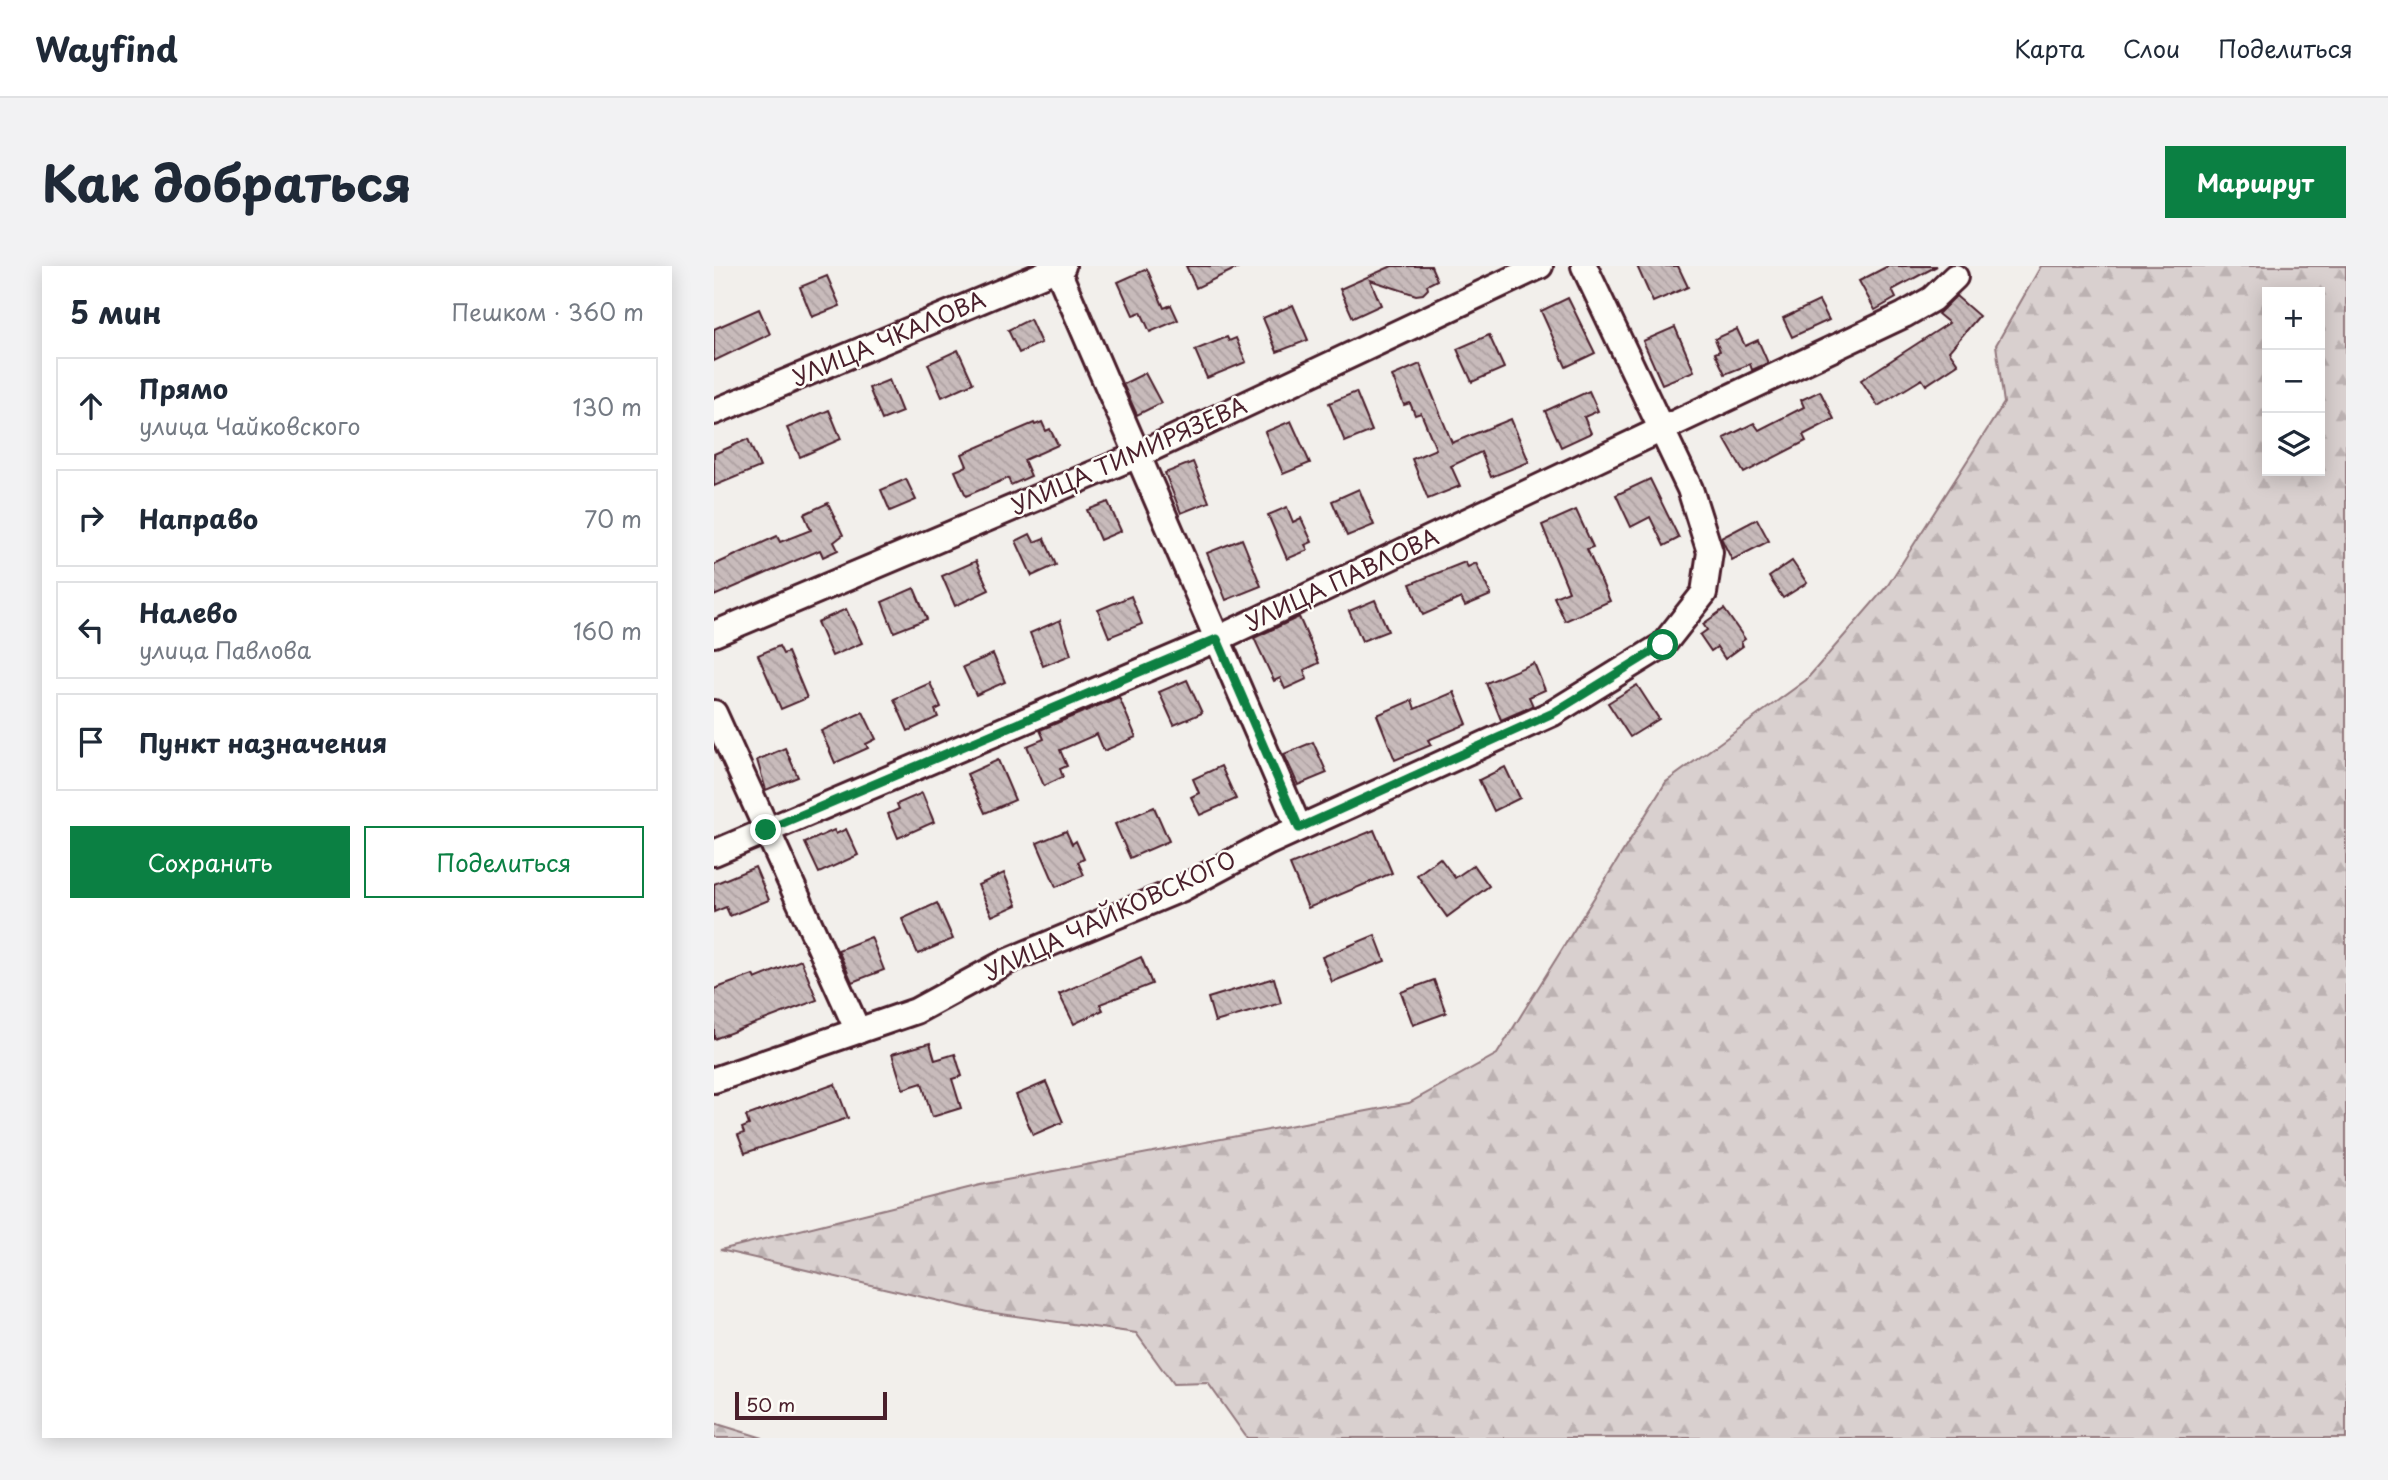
<!DOCTYPE html>
<html lang="ru">
<head>
<meta charset="utf-8">
<style>
  :root { --surface:#fff; --page:#f2f2f3; --text:#1f2937; --muted:#747a83; --line:#e0e1e3; --accent:#0b8043 }
  body { margin:0; font-family:"Playpen Sans",sans-serif; background:var(--page); color:var(--text) }
  .controls { position:absolute; right:21px; top:21px; display:grid; overflow:hidden; border-radius:0px; box-shadow:0 4px 18px #0003 }
  .controls button { width:63px; height:63px; display:grid; place-items:center; padding:0; border:0; border-bottom:2px solid var(--line); background:var(--surface); color:var(--text); font:35px sans-serif }
  .scale { position:absolute; left:21px; bottom:18px; width:152px; box-sizing:border-box; padding-left:7px; border:4px solid #4a1f2b; border-top:0; font-size:19px; line-height:24px; white-space:nowrap; color:#4a1f2b; -webkit-text-stroke:5px #fdfcf7; paint-order:stroke }
  .stop { position:absolute; width:21px; height:21px; margin:-16px; border:5px solid #0b8043; border-radius:50%; background:#fff }
  .stop.end { background:#0b8043; border-color:#fff; box-shadow:0 2px 7px #0008 }
  .list { margin:0; padding:0; list-style:none }
  h2 { display:flex; justify-content:space-between; align-items:center; height:91px; margin:0; padding:0 28px; font-size:30px }
  h2 small { font-size:23px; font-weight:400; color:var(--muted) }
  .list li { display:grid; grid-template-columns:46px 1fr auto; gap:21px; align-items:center; box-sizing:border-box; height:98px; margin:0 14px 14px; padding:0 14px; border:2px solid var(--line); border-radius:0px }
  .list b { display:block; font-size:26px; white-space:nowrap }
  .list p { margin:0; font-size:23px; white-space:nowrap; color:var(--muted) }
  .list em { font-size:23px; font-style:normal; color:var(--muted) }
  .actions { display:flex; gap:14px; padding:21px 28px }
  .actions a { flex:1; padding:16px 0; border:2px solid var(--accent); border-radius:0px; text-align:center; font-size:24px; color:var(--accent) }
  .actions .main { background:var(--accent); color:#fff }
  .icon { flex:none; width:38px; height:38px; fill:none; stroke:currentColor; stroke-width:2; stroke-linecap:round; stroke-linejoin:round }
  .map { position:relative; flex:none; width:1632px; height:1172px; overflow:hidden; border-radius:0px }
  header { display:flex; align-items:center; gap:42px; box-sizing:border-box; height:98px; padding:0 35px; background:var(--surface); border-bottom:2px solid var(--line) }
  header strong { font-size:33px }
  nav { display:flex; gap:38px; margin-inline-start:auto; font-size:24px }
  .intro { display:flex; align-items:center; justify-content:space-between; box-sizing:border-box; height:168px; padding:0 42px }
  h1 { margin:0; font-size:49px }
  .button { padding:18px 32px; border-radius:0px; background:var(--accent); color:#fff; font-size:24px; font-weight:700 }
  main { display:flex; gap:42px; padding:0 42px }
  aside { flex:1; background:var(--surface); border-radius:0px; box-shadow:0 4px 18px #0003 }
  .map>svg:first-child { display:block }
  .forest { fill:url(#forest-firs); stroke:#92787d; stroke-width:2; fill-rule:evenodd }
  .building { fill:url(#building-back-hatch); stroke:#4a1f2b; stroke-width:2 }
  .lines { fill:none; stroke-linecap:round; stroke-linejoin:round }
  .street-casing { stroke:#4a1f2b; stroke-width:30 }
  .street { stroke:#fdfcf7; stroke-width:24 }
  .route { stroke:#0b8043; stroke-width:9 }
  .labels { text-anchor:middle; stroke-width:5; stroke-linejoin:round; paint-order:stroke }
  .street-label { font-size:23px; fill:#4a1f2b; stroke:#fdfcf7 }
</style>
</head>
<body>
<header>
<strong>Wayfind</strong>
<nav><a>Карта</a><a>Слои</a><a>Поделиться</a></nav>
</header>
<div class="intro"><h1>Как добраться</h1><a class="button">Маршрут</a></div>
<main>
<aside>
<h2>5 мин<small>Пешком · 360 m</small></h2>
<ul class="list">
<li><svg class="icon" aria-label="ahead" viewBox="0 0 24 24"><path d="M12 20V5M6 11l6-6 6 6"/></svg><div><b>Прямо</b><p>улица Чайковского</p></div><em>130 m</em></li>
<li><svg class="icon" aria-label="right" viewBox="0 0 24 24"><path d="M7 20v-9h11M14 6l5 5-5 5"/></svg><div><b>Направо</b></div><em>70 m</em></li>
<li><svg class="icon" aria-label="left" viewBox="0 0 24 24"><path d="M17 20v-9H6M10 6l-5 5 5 5"/></svg><div><b>Налево</b><p>улица Павлова</p></div><em>160 m</em></li>
<li><svg class="icon" aria-label="arrive" viewBox="0 0 24 24"><path d="M6 21V4h12l-3 4 3 4H6"/></svg><div><b>Пункт назначения</b></div></li>
</ul>
<div class="actions"><a class="main">Сохранить</a><a>Поделиться</a></div>
</aside>
<div class="map">
<svg width="1632" height="1172" viewBox="0 0 1632 1172">
  <defs>
    <pattern id="forest-firs" width="22" height="20" patternUnits="userSpaceOnUse" patternTransform="scale(1.75)"><rect width="22" height="20" fill="#d9d0cf"/><path d="M5 1l3.5 6h-7zM16 11l3.5 6h-7z" fill="#bcb2b2"/></pattern>
    <pattern id="building-back-hatch" width="6" height="6" patternUnits="userSpaceOnUse" patternTransform="scale(1.75)"><rect width="6" height="6" fill="#c8bbbb"/><path d="M-1 5l2 2M0 0l6 6M5-1l2 2" fill="none" stroke="#ada0a1"/></pattern>
  </defs>
  <rect width="100%" height="100%" fill="#f2efeb"/>
  <filter id="ink" filterUnits="userSpaceOnUse"><feTurbulence type="fractalNoise" baseFrequency=".0143" numOctaves="2"/><feDisplacementMap in="SourceGraphic" scale="14" xChannelSelector="R" yChannelSelector="G"/><feConvolveMatrix kernelMatrix="1 2 1 2 8 2 1 2 1" color-interpolation-filters="sRGB"/></filter>
  <g filter="url(#ink)">
    <g class="forest">
      <path d="M 1327,0 L 1632,0 L 1632,1172 L 533,1172 L 494,1117 L 459,1118 L 422,1067 L 273,1046 L 6,984 L 266,919 L 695,837 L 783,788 L 952,516 L 1092,414 L 1174,319 L 1290,137 L 1282,79 ZM 1606,26 L 1606,205 L 1553,205 L 1553,26 Z"/>
      <path d="M 0,1157 L 49,1172 L 0,1172 Z"/>
    </g>
    <g class="building">
      <path d="M 472,0 L 527,0 L 482,22 Z"/>
      <path d="M 678,0 L 717,0 L 723,14 L 713,19 L 714,23 L 709,28 L 702,29 L 656,14 L 667,39 L 639,52 L 626,23 Z"/>
      <path d="M 923,0 L 964,0 L 974,21 L 939,36 Z"/>
      <path d="M 1174,0 L 1223,0 L 1178,24 L 1182,32 L 1161,44 L 1145,15 Z"/>
      <path d="M 433,3 L 450,42 L 457,39 L 464,54 L 436,66 L 427,46 L 419,49 L 404,16 Z"/>
      <path d="M 113,10 L 126,40 L 98,51 L 86,21 Z"/>
      <path d="M 1242,30 L 1265,50 L 1235,85 L 1244,98 L 1212,119 L 1208,113 L 1164,140 L 1147,114 L 1235,57 L 1224,48 Z"/>
      <path d="M 854,32 L 881,87 L 852,101 L 827,45 Z"/>
      <path d="M 1105,35 L 1115,54 L 1078,71 L 1069,52 Z"/>
      <path d="M 579,39 L 594,74 L 563,86 L 549,52 Z"/>
      <path d="M 45,43 L 56,68 L 0,95 L 0,63 Z"/>
      <path d="M 316,53 L 327,77 L 305,87 L 294,64 Z"/>
      <path d="M 961,61 L 980,105 L 948,118 L 929,75 Z"/>
      <path d="M 1023,63 L 1031,80 L 1044,74 L 1054,97 L 1038,104 L 1036,98 L 1011,108 L 1001,87 L 1006,85 L 1001,73 Z"/>
      <path d="M 775,69 L 790,102 L 758,116 L 743,83 Z"/>
      <path d="M 513,71 L 515,75 L 522,72 L 532,96 L 493,112 L 481,84 Z"/>
      <path d="M 244,84 L 259,117 L 228,131 L 214,98 Z"/>
      <path d="M 706,98 L 738,177 L 797,153 L 815,196 L 777,211 L 767,186 L 737,200 L 746,220 L 714,233 L 698,193 L 722,183 L 707,147 L 701,149 L 696,137 L 690,139 L 678,110 Z"/>
      <path d="M 431,107 L 447,137 L 423,149 L 409,118 Z"/>
      <path d="M 175,114 L 188,146 L 168,154 L 155,122 Z"/>
      <path d="M 875,125 L 884,145 L 870,151 L 877,167 L 847,181 L 831,145 Z"/>
      <path d="M 1106,125 L 1120,153 L 1089,169 L 1092,175 L 1030,207 L 1010,172 L 1040,157 L 1045,164 L 1090,141 L 1087,134 Z"/>
      <path d="M 642,126 L 658,165 L 631,176 L 615,137 Z"/>
      <path d="M 115,144 L 127,173 L 86,191 L 73,162 Z"/>
      <path d="M 577,155 L 596,197 L 569,208 L 551,166 Z"/>
      <path d="M 328,156 L 332,165 L 336,163 L 344,179 L 310,194 L 317,210 L 297,219 L 294,212 L 252,230 L 241,205 L 253,200 L 248,188 L 320,157 L 321,159 Z"/>
      <path d="M 34,173 L 46,201 L 0,220 L 0,188 Z"/>
      <path d="M 479,196 L 495,236 L 467,247 L 451,207 Z"/>
      <path d="M 192,213 L 202,234 L 176,245 L 167,224 Z"/>
      <path d="M 936,213 L 965,272 L 950,280 L 936,251 L 917,261 L 902,229 Z"/>
      <path d="M 645,223 L 660,259 L 633,270 L 618,235 Z"/>
      <path d="M 394,236 L 407,265 L 386,274 L 373,244 Z"/>
      <path d="M 114,237 L 129,269 L 120,276 L 124,284 L 109,291 L 106,284 L 0,330 L 0,299 L 63,270 L 66,276 L 97,264 L 90,248 Z"/>
      <path d="M 573,241 L 579,256 L 587,252 L 598,276 L 591,279 L 594,284 L 573,293 L 554,249 Z"/>
      <path d="M 862,244 L 879,281 L 873,283 L 896,335 L 851,355 L 840,331 L 855,325 L 828,259 Z"/>
      <path d="M 1043,253 L 1055,275 L 1018,294 L 1007,272 Z"/>
      <path d="M 316,268 L 320,276 L 330,272 L 342,299 L 318,310 L 302,275 Z"/>
      <path d="M 528,273 L 547,320 L 512,334 L 493,287 Z"/>
      <path d="M 262,295 L 275,324 L 241,340 L 228,310 Z"/>
      <path d="M 1078,295 L 1093,317 L 1069,332 L 1055,311 Z"/>
      <path d="M 751,296 L 754,301 L 762,297 L 777,329 L 751,340 L 747,332 L 709,349 L 696,318 Z"/>
      <path d="M 200,322 L 213,353 L 180,366 L 168,336 Z"/>
      <path d="M 417,330 L 428,358 L 395,371 L 384,344 Z"/>
      <path d="M 661,334 L 674,365 L 648,375 L 635,345 Z"/>
      <path d="M 132,343 L 148,377 L 118,390 L 103,356 Z"/>
      <path d="M 1010,343 L 1031,373 L 1027,376 L 1029,380 L 1011,393 L 1003,381 L 997,385 L 986,369 L 993,364 L 989,358 Z"/>
      <path d="M 585,351 L 605,397 L 590,404 L 593,413 L 571,423 L 566,412 L 560,415 L 540,372 Z"/>
      <path d="M 346,354 L 357,389 L 329,400 L 316,367 Z"/>
      <path d="M 65,380 L 69,388 L 74,386 L 93,432 L 67,443 L 44,389 Z"/>
      <path d="M 279,388 L 291,416 L 262,429 L 249,401 Z"/>
      <path d="M 820,397 L 831,424 L 815,431 L 819,440 L 787,454 L 772,417 Z"/>
      <path d="M 473,414 L 488,447 L 460,459 L 445,426 Z"/>
      <path d="M 216,417 L 227,441 L 221,444 L 224,451 L 194,465 L 180,433 Z"/>
      <path d="M 923,419 L 945,453 L 916,471 L 894,437 Z"/>
      <path d="M 740,426 L 753,458 L 714,474 L 717,479 L 681,494 L 663,449 L 698,434 L 701,443 Z"/>
      <path d="M 405,431 L 422,471 L 390,485 L 383,468 L 346,484 L 353,500 L 346,503 L 349,511 L 330,520 L 313,480 L 330,473 L 326,464 Z"/>
      <path d="M 149,446 L 162,473 L 152,478 L 154,482 L 121,497 L 107,465 Z"/>
      <path d="M 599,476 L 613,507 L 584,519 L 570,488 Z"/>
      <path d="M 71,482 L 84,511 L 52,524 L 43,494 Z"/>
      <path d="M 284,494 L 301,534 L 271,547 L 253,508 Z"/>
      <path d="M 507,500 L 522,533 L 486,549 L 477,531 L 485,527 L 479,513 Z"/>
      <path d="M 791,501 L 806,532 L 780,545 L 765,514 Z"/>
      <path d="M 208,527 L 220,556 L 184,572 L 174,548 L 185,543 L 183,538 Z"/>
      <path d="M 440,541 L 455,575 L 416,592 L 401,558 Z"/>
      <path d="M 132,563 L 144,589 L 105,607 L 91,577 L 120,564 L 122,568 Z"/>
      <path d="M 660,564 L 678,607 L 594,642 L 576,599 Z"/>
      <path d="M 352,565 L 358,578 L 362,575 L 370,593 L 364,596 L 370,609 L 342,621 L 323,577 Z"/>
      <path d="M 726,592 L 741,612 L 760,599 L 775,620 L 733,651 L 703,609 Z"/>
      <path d="M 41,601 L 55,634 L 16,650 L 12,641 L 0,646 L 0,618 Z"/>
      <path d="M 290,607 L 303,639 L 278,650 L 264,619 Z"/>
      <path d="M 223,637 L 239,673 L 204,688 L 188,653 Z"/>
      <path d="M 661,669 L 671,695 L 618,716 L 608,691 Z"/>
      <path d="M 157,671 L 170,704 L 138,716 L 124,684 Z"/>
      <path d="M 427,691 L 438,718 L 386,738 L 389,744 L 360,758 L 345,728 Z"/>
      <path d="M 87,694 L 103,734 L 0,773 L 0,723 L 39,709 L 41,713 Z"/>
      <path d="M 560,712 L 567,737 L 501,756 L 494,732 Z"/>
      <path d="M 720,714 L 732,747 L 699,759 L 687,726 Z"/>
      <path d="M 216,777 L 221,794 L 241,788 L 248,810 L 238,813 L 247,842 L 218,851 L 208,817 L 189,823 L 178,788 Z"/>
      <path d="M 332,816 L 349,856 L 319,869 L 302,829 Z"/>
      <path d="M 121,818 L 134,852 L 31,887 L 24,869 L 30,867 L 28,862 L 35,859 L 32,850 Z"/>
    </g>
    <g class="lines">
      <defs>
        <g id="street">
          <path d="M 342,0 L 585,562"/>
          <path d="M 0,146 L 349,0"/>
          <path d="M 0,368 L 424,189 L 826,0"/>
          <path d="M 0,447 L 144,765"/>
          <path d="M 0,587 L 503,373 L 1190,49 L 1218,33 L 1241,11"/>
          <path d="M 0,814 L 202,745 L 294,695 L 467,623 L 555,576 L 839,447 L 949,379 L 990,327 L 996,286 L 976,223 L 870,0"/>
        </g>
      </defs>
      <use href="#street" class="street-casing"/>
      <use href="#street" class="street"/>
    </g>
  </g>
  <g class="lines" filter="url(#ink)">
    <path class="route" d="M 52,564 L 503,373 L 585,562 L 839,447 L 949,379"/>
  </g>
  <g class="labels">
    <g class="street-label">
      <text transform="translate(175 73) rotate(-23)" y="8">УЛИЦА ЧКАЛОВА</text>
      <text transform="translate(415 190) rotate(-24)" y="8">УЛИЦА ТИМИРЯЗЕВА</text>
      <text transform="translate(628 314) rotate(-25)" y="8">УЛИЦА ПАВЛОВА</text>
      <text transform="translate(396 650) rotate(-25)" y="8">УЛИЦА ЧАЙКОВСКОГО</text>
    </g>
  </g>
</svg>
<div class="controls">
<button>+</button>
<button>−</button>
<button><svg class="icon" aria-label="layers" viewBox="0 0 24 24"><path d="M12 4l9 5-9 5-9-5zM3 14l9 5 9-5"/></svg></button>
</div>
<div class="scale">50 m</div>
<div class="stop" style="left:949px;top:379px"></div>
<div class="stop end" style="left:52px;top:564px"></div>
</div>
</main>
</body>
</html>
